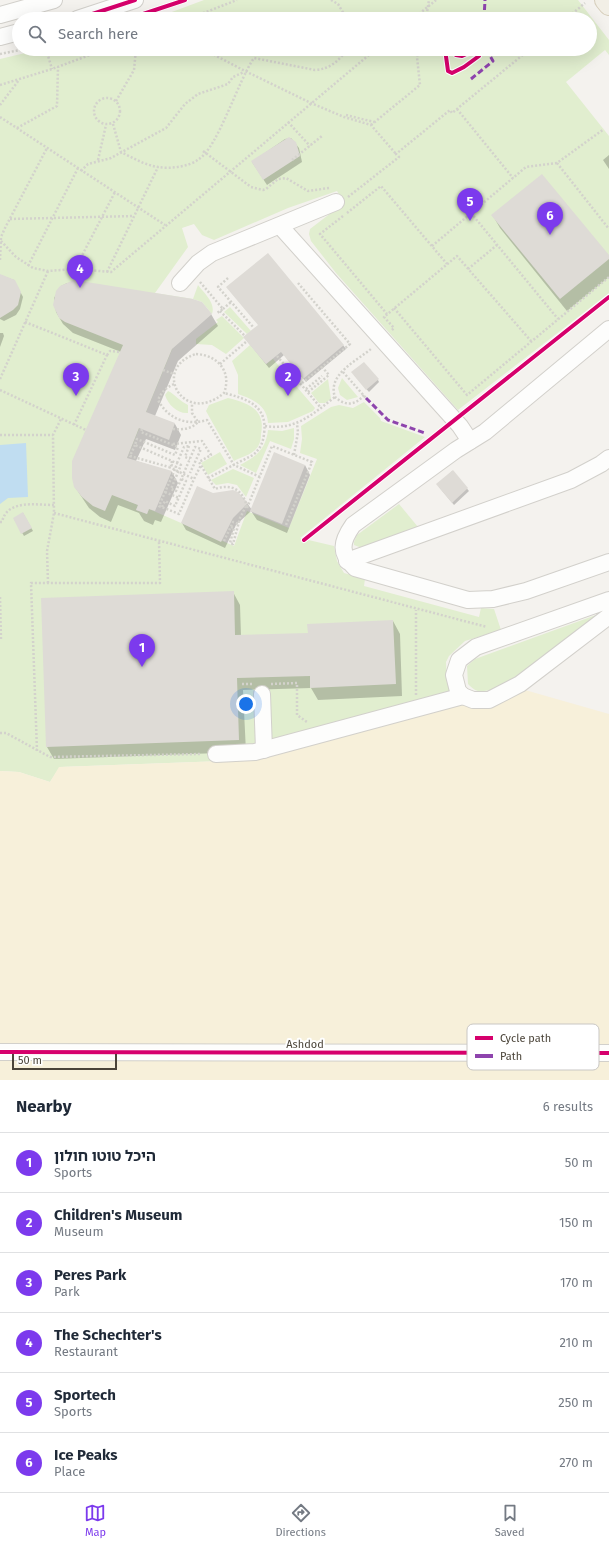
<!DOCTYPE html>
<html lang="en">
<head>
<meta charset="utf-8">
<style>
  :root { --surface:#fff; --page:#f2f2f3; --text:#1f2937; --muted:#747a83; --line:#e0e1e3; --accent:#7c3aed }
  body { margin:0; font-family:"Fira Sans","Noto Sans Hebrew",sans-serif; background:var(--page); color:var(--text) }
  .scale { position:absolute; left:12px; bottom:10px; width:105px; box-sizing:border-box; padding-left:4px; border:2px solid #4b4439; border-top:0; font-size:11px; line-height:14px; white-space:nowrap; color:#4b4439; -webkit-text-stroke:3px #fff; paint-order:stroke }
  .you { position:absolute; left:246px; top:704px; width:14px; height:14px; margin:-10px; border:3px solid #fff; border-radius:50%; background:#1a73e8; box-shadow:0 0 0 6px #1a73e833 }
  .badge { display:grid; place-items:center; width:26px; height:26px; border-radius:50%; background:var(--accent); color:#fff; font-size:13px; font-weight:700 }
  .pin { position:absolute; translate:-50% -33px; filter:drop-shadow(0 1px 2px #0008) }
  .pin::after { content:''; position:absolute; top:21px; width:14px; height:12px; background:inherit; clip-path:polygon(0 0,100% 0,50% 100%) }
  .list { margin:0; padding:0; list-style:none }
  h2 { display:flex; justify-content:space-between; align-items:center; height:52px; margin:0; padding:0 16px; font-size:17px }
  h2 small { font-size:13px; font-weight:400; color:var(--muted) }
  .list li { display:grid; grid-template-columns:26px 1fr auto; gap:12px; align-items:center; box-sizing:border-box; height:60px; padding:0 16px; border-top:1px solid var(--line) }
  .list b { display:block; font-size:15px; white-space:nowrap }
  .list p { margin:0; font-size:13px; white-space:nowrap; color:var(--muted) }
  .list em { font-size:13px; font-style:normal; color:var(--muted) }
  .icon { flex:none; width:22px; height:22px; fill:none; stroke:currentColor; stroke-width:2; stroke-linecap:round; stroke-linejoin:round }
  .map { position:relative; flex:none; width:609px; height:1080px; overflow:hidden }
  .search { position:absolute; background:var(--surface); box-shadow:0 4px 16px #0002; left:12px; right:12px; top:12px; height:44px; display:flex; align-items:center; gap:10px; box-sizing:border-box; padding:0 14px; border-radius:22px; color:var(--muted); font-size:15px }
  .sheet { height:412px; background:var(--surface) }
  nav { display:flex; justify-content:space-around; align-items:center; box-sizing:border-box; height:56px; border-top:1px solid var(--line); background:var(--surface); font-size:11px; color:var(--muted) }
  nav a { display:grid; justify-items:center; gap:2px }
  nav .on { color:var(--accent) }
  .map>svg:first-child { display:block }
  .green { fill:#e1eecf }
  .sand { fill:#f7f0da }
  .water { fill:#c0ddf1 }
  .shadow { fill:#0003 }
  .building { fill:#dedbd6 }
  .lines { fill:none; stroke-linecap:round; stroke-linejoin:round }
  .minor-casing { stroke:#d2d0cb; stroke-width:18 }
  .major-casing { stroke:#d6cebb; stroke-width:22 }
  .path { stroke:#d3d2cc; stroke-width:2.5; stroke-dasharray:2 2; stroke-linecap:butt }
  .minor { stroke:#fdfdfc; stroke-width:16 }
  .major { stroke:#f2efe6; stroke-width:20 }
  .path-bridge { stroke:#d3d2cc; stroke-width:2.5; stroke-dasharray:2 2; stroke-linecap:butt }
  .quiet { stroke:#8e44ad; stroke-width:3; stroke-dasharray:6 3; stroke-linecap:butt }
  .cycleway-casing { stroke:#fff; stroke-width:6 }
  .cycleway { stroke:#d6006c; stroke-width:4 }
  .labels { text-anchor:middle; stroke-width:4; stroke-linejoin:round; paint-order:stroke }
  .street-label { font-size:11px; fill:#4b4439; stroke:#fff }
  .key { fill:#fff; stroke:#c9c7c4; stroke-width:1 }
  .key-label { font-size:11px; fill:#4b4439 }
</style>
</head>
<body>
<div class="map">
<svg width="609" height="1080" viewBox="0 0 609 1080">
  <rect width="100%" height="100%" fill="#f4f2ee"/>
  <g class="green">
    <path d="M 204,0 L 578,0 L 609,40 L 609,55 L 605,50 L 566,82 L 609,136 L 609,293 L 458,410 L 336,273 L 311,241 L 309,234 L 310,229 L 344,203 L 337,191 L 288,208 L 214,240 L 202,235 L 194,224 L 182,228 L 188,247 L 155,293 L 193,299 L 198,285 C 204,293 216,303 212,314 L 202,302 L 193,299 L 112,494 L 138,505 L 136,510 L 147,514 L 149,509 L 234,546 L 247,511 L 289,528 L 317,459 L 300,453 L 302,439 L 301,426 L 331,407 L 339,405 L 353,408 L 364,402 L 380,418 L 381,421 L 425,437 L 300,538 L 334,546 L 337,561 L 344,573 L 365,579 L 364,586 L 479,617 L 481,608 L 494,609 L 501,630 L 465,641 L 449,656 L 446,662 L 447,684 L 460,703 L 250,760 L 60,767 L 50,782 L 19,772 L 0,771 L 0,59 L 42,49 L 590,49 L 590,19 L 153,19 Z"/>
    <path d="M 230,307 L 251,331 L 247,334 L 224,312 Z"/>
    <path d="M 222,316 L 244,338 L 226,354 L 212,345 L 196,344 L 196,339 L 218,322 L 216,320 Z"/>
    <path d="M 250,345 L 266,364 L 273,359 L 315,408 L 313,411 L 288,422 L 268,423 C 267,405 252,399 238,394 L 238,375 L 232,361 Z"/>
    <path d="M 342,378 L 358,397 L 347,400 L 340,395 L 338,388 Z"/>
    <path d="M 328,379 L 331,399 L 325,403 L 319,403 L 311,393 Z"/>
    <path d="M 168,391 C 175,394 179,401 188,405 L 188,413 C 178,414 168,405 165,395 Z"/>
    <path d="M 228,398 C 249,403 266,410 261,434 C 261,439 260,445 256,449 C 251,455 241,457 234,461 L 206,411 L 209,405 Z"/>
    <path d="M 294,428 L 294,439 L 291,449 L 270,441 L 256,473 L 240,465 C 256,457 266,449 268,430 L 282,431 Z"/>
    <path d="M 220,452 L 227,464 L 208,475 L 201,463 Z"/>
    <path d="M 233,469 L 254,478 L 246,497 L 237,485 L 228,483 L 216,485 L 211,480 Z"/>
    <path d="M 399,504 L 418,527 L 362,548 L 354,545 L 354,542 L 357,535 Z"/>
    <path d="M 607,611 C 582,631 510,695 478,691 C 474,690 471,687 468,684 L 467,666 L 475,659 Z"/>
  </g>
  <path class="sand" d="M 525,690 L 609,714 L 609,1080 L 0,1080 L 0,771 L 19,772 L 50,782 L 59,767 L 250,760 L 460,703 Z"/>
  <path class="water" d="M 26,443 L 28,497 L 8,498 L 0,504 L 0,445 Z"/>
  <g class="shadow">
    <path d="M 291,138 L 299,148 L 302,162 L 267,185 L 252,162 L 285,139 Z"/>
    <path d="M 609,155 L 609,169 L 603,160 Z"/>
    <path d="M 493,216 L 609,257 L 609,277 L 567,311 L 500,228 Z"/>
    <path d="M 0,275 L 14,280 L 23,297 L 20,309 L 16,315 L 4,321 L 0,319 Z"/>
    <path d="M 81,282 L 211,314 L 218,326 L 178,361 L 155,416 L 175,424 L 181,435 L 175,450 L 146,439 L 136,461 L 172,472 L 178,483 L 161,522 L 155,520 L 153,525 L 144,521 L 139,513 L 118,505 L 111,522 L 100,517 L 89,508 L 75,487 L 121,352 L 73,333 L 63,324 L 56,312 L 54,298 L 61,286 L 67,283 Z"/>
    <path d="M 259,326 L 343,345 L 346,349 L 306,382 L 284,355 L 269,368 L 247,341 Z"/>
    <path d="M 0,333 L 3,333 L 4,336 L 0,347 Z"/>
    <path d="M 354,375 L 378,380 L 379,382 L 369,392 Z"/>
    <path d="M 305,465 L 310,475 L 287,533 L 257,520 L 251,511 L 236,525 L 225,548 L 186,530 L 182,523 L 213,494 L 247,503 L 252,510 Z"/>
    <path d="M 452,471 L 469,491 L 454,505 L 439,487 Z"/>
    <path d="M 23,513 L 33,531 L 24,536 L 14,519 Z"/>
    <path d="M 233,592 L 240,605 L 241,636 L 309,634 L 393,621 L 400,634 L 402,696 L 318,700 L 311,688 L 243,690 L 246,752 L 54,759 L 47,747 Z"/>
  </g>
  <g class="building">
    <path d="M 289,137 L 296,142 L 300,156 L 263,180 L 251,161 Z"/>
    <path d="M 542,174 L 609,255 L 609,259 L 560,299 L 491,215 Z"/>
    <path d="M 268,253 L 344,345 L 303,379 L 281,352 L 266,364 L 243,337 L 258,325 L 226,287 Z"/>
    <path d="M 0,274 L 15,280 L 21,292 L 18,305 L 13,310 L 0,318 Z"/>
    <path d="M 74,280 L 193,299 L 202,302 L 212,314 L 172,349 L 146,412 L 175,423 L 169,440 L 139,428 L 127,458 L 172,471 L 155,511 L 149,509 L 147,514 L 136,510 L 138,505 L 112,495 L 105,511 L 93,506 L 82,497 L 74,487 L 72,478 L 72,461 L 123,345 L 65,322 L 59,318 L 53,305 L 56,291 L 60,286 Z"/>
    <path d="M 364,362 L 379,379 L 366,390 L 351,372 Z"/>
    <path d="M 274,452 L 305,465 L 282,524 L 250,511 Z"/>
    <path d="M 453,470 L 468,488 L 452,503 L 436,484 Z"/>
    <path d="M 197,486 L 213,493 L 233,490 L 238,492 L 248,503 L 233,518 L 221,542 L 181,523 Z"/>
    <path d="M 23,512 L 32,528 L 21,534 L 13,518 Z"/>
    <path d="M 234,591 L 235,635 L 308,633 L 307,624 L 393,620 L 396,684 L 310,688 L 310,676 L 237,678 L 239,740 L 46,747 L 41,598 Z"/>
  </g>
  <g class="lines">
    <defs>
      <g id="minor">
        <path d="M 0,15 L 54,0"/>
        <path d="M 77,19 L 135,0"/>
        <path d="M 0,37 L 19,32"/>
        <path d="M 280,226 L 460,426 L 470,441"/>
        <path d="M 180,283 L 198,263 L 212,253 L 336,202"/>
        <path d="M 609,329 L 485,432 L 456,450 L 353,525 C 341,542 339,553 355,568 L 468,600 L 493,599 L 526,591 L 609,562"/>
        <path d="M 347,561 L 571,480 L 601,464 L 609,458"/>
        <path d="M 609,600 L 476,647 L 459,660 L 454,675 L 458,691 L 463,696 L 473,700 L 489,700 L 520,684 L 609,616"/>
        <path d="M 262,694 L 264,750"/>
        <path d="M 216,754 L 255,752 L 463,696"/>
        <path d="M 0,1052 L 609,1053"/>
      </g>
      <path id="major" d="M 605,0 L 609,5"/>
    </defs>
    <use href="#minor" class="minor-casing"/>
    <use href="#major" class="major-casing"/>
    <g class="path">
      <path d="M 331,0 L 338,4 L 347,19"/>
      <path d="M 138,16 L 148,13"/>
      <path d="M 188,19 L 237,0"/>
      <path d="M 413,19 L 436,0"/>
      <path d="M 426,19 L 429,0"/>
      <path d="M 566,19 L 585,3"/>
      <path d="M 46,49 L 52,69"/>
      <path d="M 203,49 L 245,71 L 311,103 L 344,117 L 371,125 L 396,154"/>
      <path d="M 0,54 L 25,49"/>
      <path d="M 0,85 L 52,69 L 106,49"/>
      <circle cx="107" cy="111" r="13"/>
      <path d="M 116,101 L 134,70 L 136,49"/>
      <path d="M 0,105 L 19,80"/>
      <path d="M 457,109 L 513,178"/>
      <path d="M 346,115 L 374,122"/>
      <path d="M 0,117 L 165,225"/>
      <path d="M 288,122 L 310,146"/>
      <path d="M 113,124 L 121,152 C 133,158 145,165 158,167 C 170,169 189,167 199,159 C 218,147 238,81 254,58 L 315,70 C 330,69 339,61 347,49"/>
      <path d="M 371,125 L 420,85 L 417,57 L 419,49"/>
      <path d="M 17,128 L 57,106 L 58,67"/>
      <path d="M 203,151 L 251,187 L 263,190 L 266,189 L 278,179 L 286,178 L 308,191 L 329,188"/>
      <path d="M 98,160 L 106,125"/>
      <path d="M 292,160 L 322,136"/>
      <path d="M 557,163 L 609,229"/>
      <path d="M 81,171 L 88,164 L 111,158 L 166,128 L 185,104 L 198,94 L 228,84 L 233,77 L 244,72"/>
      <path d="M 348,197 L 399,157 L 396,154 L 450,110 L 452,113 L 530,49"/>
      <path d="M 347,213 L 381,186 L 447,264"/>
      <path d="M 471,213 L 558,319"/>
      <path d="M 343,216 L 320,234 L 387,314"/>
      <path d="M 10,219 L 134,216"/>
      <path d="M 1,241 L 16,257 L 33,268 L 48,271 L 75,269 L 111,272 L 376,49"/>
      <path d="M 432,246 L 526,167 L 557,163 L 604,129"/>
      <path d="M 0,260 L 1,237 L 5,228 L 47,148"/>
      <path d="M 28,266 L 78,168"/>
      <path d="M 75,269 L 115,192"/>
      <path d="M 468,269 L 497,245"/>
      <path d="M 107,272 L 158,167"/>
      <path d="M 228,278 L 218,287 L 254,328"/>
      <path d="M 200,282 L 223,309 L 217,313"/>
      <path d="M 298,283 L 350,344 L 301,384"/>
      <path d="M 394,308 L 467,395 L 609,277"/>
      <path d="M 223,309 L 231,302"/>
      <path d="M 220,311 L 245,336"/>
      <path d="M 25,322 L 107,355 L 74,425"/>
      <path d="M 392,330 L 394,328 L 384,317 L 457,256 L 531,341"/>
      <path d="M 196,354 C 218,355 232,372 224,393 C 184,427 150,368 196,354 Z"/>
      <path d="M 107,355 L 110,351 L 120,352"/>
      <path d="M 277,356 L 321,408"/>
      <path d="M 220,364 L 247,341"/>
      <path d="M 163,370 L 174,374"/>
      <path d="M 343,372 L 366,398"/>
      <path d="M 0,379 L 48,271"/>
      <path d="M 174,384 C 166,388 162,391 158,400 C 168,419 187,426 207,420 L 234,465 L 260,477"/>
      <path d="M 306,389 L 322,376"/>
      <path d="M 0,390 L 86,430"/>
      <path d="M 308,392 L 329,375 L 322,367"/>
      <path d="M 364,395 C 355,406 345,406 335,397 C 327,375 356,361 371,349"/>
      <path d="M 265,426 C 295,431 313,414 335,397"/>
      <path d="M 142,429 L 141,432 L 178,447 L 175,455 L 137,439 L 135,445 L 181,465 L 171,489 L 176,491 L 195,447 L 201,449 L 190,473"/>
      <path d="M 173,429 C 182,430 192,429 198,422 L 192,413 L 192,403"/>
      <path d="M 0,435 L 53,435"/>
      <path d="M 173,444 L 202,441 L 211,455 L 199,462 L 215,489 C 232,483 243,490 247,507"/>
      <path d="M 135,445 L 130,456 L 169,467"/>
      <path d="M 189,446 L 185,457 L 190,459"/>
      <path d="M 294,455 L 298,432 L 297,424"/>
      <path d="M 172,461 L 171,465 L 176,467 L 159,506 L 179,514 L 194,479"/>
      <path d="M 177,463 L 184,447 L 189,446"/>
      <path d="M 208,478 L 253,455 C 260,449 263,443 264,434 C 268,406 248,399 224,393"/>
      <path d="M 165,492 L 179,498"/>
      <path d="M 162,507 L 165,501 L 175,506 L 186,481 L 181,479"/>
      <path d="M 247,508 L 272,446 L 312,462 L 286,525"/>
      <path d="M 54,513 L 487,627"/>
      <path d="M 0,522 L 2,522 C 7,499 36,505 54,505"/>
      <path d="M 231,527 L 234,528 L 230,543 L 233,544 L 240,518 L 246,506"/>
      <path d="M 224,541 L 233,522 L 239,524"/>
      <path d="M 48,583 L 47,551 L 54,513 L 53,435 L 61,419"/>
      <path d="M 0,597 L 1,640 L 0,640"/>
      <path d="M 242,684 L 252,684"/>
      <path d="M 271,684 L 297,683 L 297,715 L 307,722"/>
      <path d="M 416,695 L 416,610"/>
      <path d="M 0,733 L 6,733 L 50,757 L 201,754"/>
      <path d="M 37,751 L 31,583 L 160,583 L 159,541"/>
    </g>
    <use href="#minor" class="minor"/>
    <use href="#major" class="major"/>
    <path class="path-bridge" d="M 169,467 L 194,479 L 201,465"/>
    <g class="quiet">
      <path d="M 484,19 L 485,0"/>
      <path d="M 471,79 L 493,61 L 486,49"/>
      <path d="M 366,398 L 388,420 L 425,433"/>
    </g>
    <defs>
      <g id="cycleway">
        <path d="M 77,19 L 135,0"/>
        <path d="M 128,19 L 185,0"/>
        <path d="M 445,49 L 448,71 L 452,73 L 464,67 L 479,56 L 475,50 L 462,56 L 456,55 L 454,49"/>
        <path d="M 304,540 L 609,297"/>
        <path d="M 0,1052 L 609,1053"/>
      </g>
    </defs>
    <use href="#cycleway" class="cycleway-casing"/>
    <use href="#cycleway" class="cycleway"/>
  </g>
  <g class="labels">
    <g class="street-label">
      <text x="305" y="1048">Ashdod</text>
    </g>
  </g>
  <rect x="467" y="1024" width="132" height="46" rx="6" class="key"/>
  <rect x="475" y="1036" width="18" height="4" fill="#d6006c"/>
  <rect x="475" y="1054" width="18" height="4" fill="#8e44ad"/>
  <g class="key-label">
    <text x="500" y="1042">Cycle path</text>
    <text x="500" y="1060">Path</text>
  </g>
</svg>
<div class="scale">50 m</div>
<div class="you"></div>
<div class="pin badge" style="left:142px;top:667px">1</div>
<div class="pin badge" style="left:288px;top:396px">2</div>
<div class="pin badge" style="left:76px;top:396px">3</div>
<div class="pin badge" style="left:80px;top:288px">4</div>
<div class="pin badge" style="left:470px;top:221px">5</div>
<div class="pin badge" style="left:550px;top:235px">6</div>
<div class="search"><svg class="icon" aria-label="search" viewBox="0 0 24 24"><circle cx="10" cy="10" r="6"/><path d="M15 15l6 6"/></svg>Search here</div>
</div>
<section class="sheet">
<h2>Nearby<small>6 results</small></h2>
<ul class="list">
<li><span class="badge">1</span><div><b>היכל טוטו חולון</b><p>Sports</p></div><em>50 m</em></li>
<li><span class="badge">2</span><div><b>Children's Museum</b><p>Museum</p></div><em>150 m</em></li>
<li><span class="badge">3</span><div><b>Peres Park</b><p>Park</p></div><em>170 m</em></li>
<li><span class="badge">4</span><div><b>The Schechter's</b><p>Restaurant</p></div><em>210 m</em></li>
<li><span class="badge">5</span><div><b>Sportech</b><p>Sports</p></div><em>250 m</em></li>
<li><span class="badge">6</span><div><b>Ice Peaks</b><p>Place</p></div><em>270 m</em></li>
</ul>
</section>
<nav>
<a class="on"><svg class="icon" aria-label="map" viewBox="0 0 24 24"><path d="M3 6l6-2 6 2 6-2v14l-6 2-6-2-6 2zM9 4v14M15 6v14"/></svg>Map</a>
<a><svg class="icon" aria-label="directions" viewBox="0 0 24 24"><path d="M12 3l9 9-9 9-9-9zM9 14v-3h6M13 9l2 2-2 2"/></svg>Directions</a>
<a><svg class="icon" aria-label="saved" viewBox="0 0 24 24"><path d="M7 4h10v16l-5-4-5 4z"/></svg>Saved</a>
</nav>
</body>
</html>
